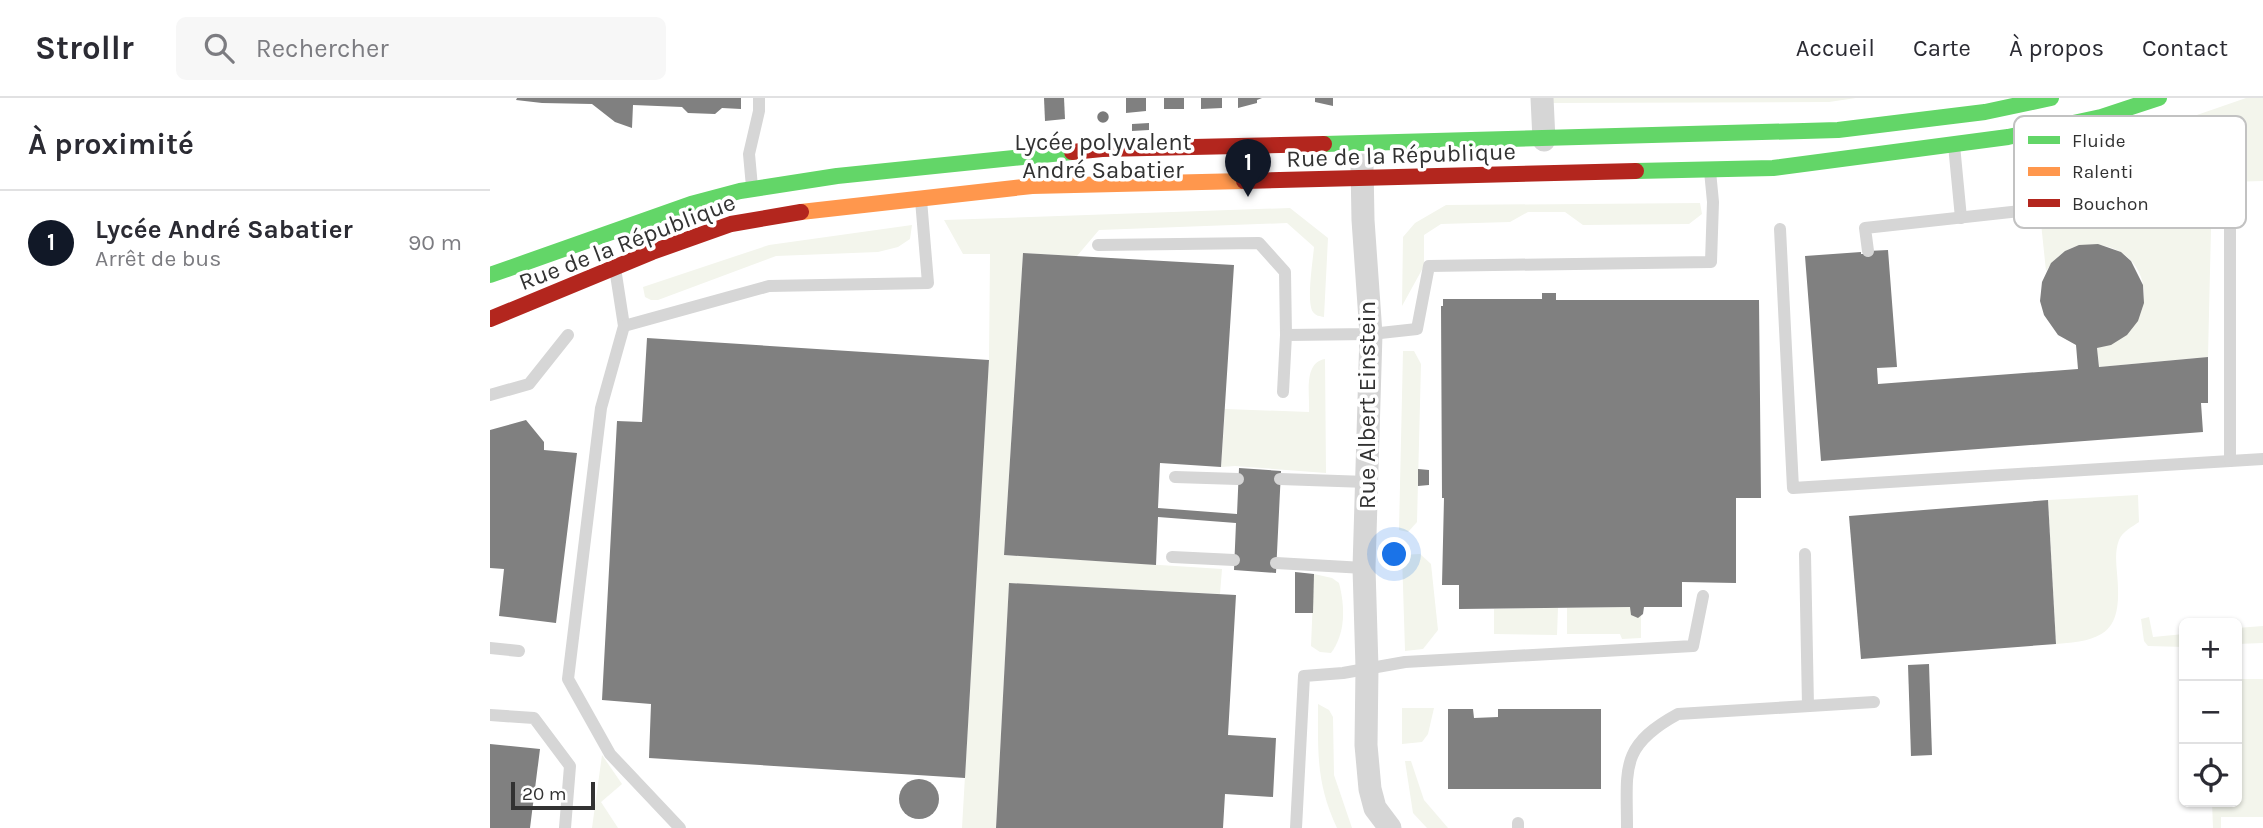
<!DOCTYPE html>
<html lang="fr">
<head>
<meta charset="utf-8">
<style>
  :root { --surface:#fff; --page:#f7f7f7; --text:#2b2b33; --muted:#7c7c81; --line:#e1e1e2; --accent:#111827 }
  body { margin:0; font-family:Karla,sans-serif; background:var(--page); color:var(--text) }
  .controls { position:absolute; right:21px; bottom:21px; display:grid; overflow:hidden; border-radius:10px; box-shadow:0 2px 5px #0004 }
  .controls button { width:63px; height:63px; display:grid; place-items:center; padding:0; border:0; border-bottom:2px solid var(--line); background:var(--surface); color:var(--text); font:35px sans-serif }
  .scale { position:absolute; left:21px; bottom:18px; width:84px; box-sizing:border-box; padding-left:7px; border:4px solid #323232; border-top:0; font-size:19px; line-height:24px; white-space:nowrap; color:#323232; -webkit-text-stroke:5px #fff; paint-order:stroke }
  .you { position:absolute; left:905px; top:457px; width:24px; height:24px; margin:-18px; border:5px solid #fff; border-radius:50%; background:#1a73e8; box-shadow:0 0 0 10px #1a73e833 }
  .badge { display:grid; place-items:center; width:46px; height:46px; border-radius:50%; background:var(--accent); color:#fff; font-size:23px; font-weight:700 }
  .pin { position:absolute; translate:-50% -58px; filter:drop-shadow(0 2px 4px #0008) }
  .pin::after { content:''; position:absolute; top:37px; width:24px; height:21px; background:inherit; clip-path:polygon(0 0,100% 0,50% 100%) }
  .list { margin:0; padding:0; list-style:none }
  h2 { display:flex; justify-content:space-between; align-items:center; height:91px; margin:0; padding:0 28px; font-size:30px }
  h2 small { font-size:23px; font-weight:400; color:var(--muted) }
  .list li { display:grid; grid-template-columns:46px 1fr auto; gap:21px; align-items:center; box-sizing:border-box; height:105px; padding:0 28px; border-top:2px solid var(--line) }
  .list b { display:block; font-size:26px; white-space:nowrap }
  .list p { margin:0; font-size:23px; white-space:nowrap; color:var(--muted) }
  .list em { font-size:23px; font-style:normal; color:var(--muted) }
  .icon { flex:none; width:38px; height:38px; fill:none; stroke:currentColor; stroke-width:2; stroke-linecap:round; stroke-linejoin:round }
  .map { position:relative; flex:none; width:1773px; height:730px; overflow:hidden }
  header { display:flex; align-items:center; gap:42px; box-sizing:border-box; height:98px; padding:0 35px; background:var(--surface); border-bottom:2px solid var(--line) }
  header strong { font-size:33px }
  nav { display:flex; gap:38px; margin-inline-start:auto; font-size:24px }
  .search { width:490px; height:63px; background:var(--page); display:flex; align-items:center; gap:18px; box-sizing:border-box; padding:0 24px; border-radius:10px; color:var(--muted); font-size:26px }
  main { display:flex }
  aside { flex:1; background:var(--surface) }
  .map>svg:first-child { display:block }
  .green { fill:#f3f5ec }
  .building { fill:#808080 }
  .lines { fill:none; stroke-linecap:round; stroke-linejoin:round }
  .lane { stroke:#d6d6d6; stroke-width:12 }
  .street { stroke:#d6d6d6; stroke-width:23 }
  .fast { stroke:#63d668; stroke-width:16 }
  .slow { stroke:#ff974d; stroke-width:16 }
  .jam { stroke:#b3261e; stroke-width:16 }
  .poi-dot { fill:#7a7a7a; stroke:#fff; stroke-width:2.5 }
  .labels { text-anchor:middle; stroke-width:7; stroke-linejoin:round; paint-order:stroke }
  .poi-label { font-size:24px; fill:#323232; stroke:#fff }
  .street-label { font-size:24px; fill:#323232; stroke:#fff }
  .key { fill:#fff; stroke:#c2c2c2; stroke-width:2 }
  .key-label { font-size:19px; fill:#323232 }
</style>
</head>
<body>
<header>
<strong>Strollr</strong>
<div class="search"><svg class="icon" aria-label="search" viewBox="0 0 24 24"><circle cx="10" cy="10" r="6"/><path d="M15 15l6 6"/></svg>Rechercher</div>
<nav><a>Accueil</a><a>Carte</a><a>À propos</a><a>Contact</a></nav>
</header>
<main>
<aside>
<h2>À proximité<small></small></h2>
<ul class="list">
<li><span class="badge">1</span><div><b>Lycée André Sabatier</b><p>Arrêt de bus</p></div><em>90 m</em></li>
</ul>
</aside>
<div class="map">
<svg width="1773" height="730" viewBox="0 0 1773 730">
  <rect width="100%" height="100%" fill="#fff"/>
  <g class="green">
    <path d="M 1063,0 L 1366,0 L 1339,4 L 1063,5 Z"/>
    <path d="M 1756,0 L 1773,0 L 1773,83 L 1738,84 L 1733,55 L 1549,74 L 1549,94 L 1529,94 L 1526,66 L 1577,62 Z"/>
    <path d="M 1210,105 L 1212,116 L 1199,126 L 1093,127 L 1075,114 L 1038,114 L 1020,124 L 951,126 L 934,137 L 934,168 L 912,208 L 913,139 L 925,125 L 956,107 Z"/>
    <path d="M 800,110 L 838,140 L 834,219 C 829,218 826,218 823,214 C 816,204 823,162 824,149 L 797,125 L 609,132 L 587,158 L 533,155 L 514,457 L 732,471 L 730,496 L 519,485 L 506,730 L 472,730 L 499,262 L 500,156 L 473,156 L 454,122 Z"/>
    <path d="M 1695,110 C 1711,113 1716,115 1721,130 L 1718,259 L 1609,269 L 1607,250 C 1678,233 1664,141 1596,147 C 1578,148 1566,158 1556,173 L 1551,125 Z"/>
    <path d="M 422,127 L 420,141 L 408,149 L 388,154 L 286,158 L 168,202 L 161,202 L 155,199 L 153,189 L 279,147 Z"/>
    <path d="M 913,253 L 924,253 L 931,266 L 927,424 L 918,434 L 909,432 Z"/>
    <path d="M 835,261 L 836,375 L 745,368 L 731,369 L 735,311 L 819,314 C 820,296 813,265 835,261 Z"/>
    <path d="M 1648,397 L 1649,424 C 1642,429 1633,433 1629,442 C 1625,452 1626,464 1627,475 C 1632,529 1621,543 1566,546 L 1558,402 Z"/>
    <path d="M 930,456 L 941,466 L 948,532 L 933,551 L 915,553 L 912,457 Z"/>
    <path d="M 824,476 L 842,480 L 849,485 C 855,508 856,535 841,555 L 830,554 L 821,548 Z"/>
    <path d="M 1140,509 L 1143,518 L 1151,518 L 1151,540 L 1132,541 L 1130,536 L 1077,536 L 1077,510 Z"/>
    <path d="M 1068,510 L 1067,537 L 1004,536 L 1004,511 Z"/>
    <path d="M 1659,519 L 1663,539 L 1694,536 L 1694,549 L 1658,548 L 1654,543 L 1651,521 Z"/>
    <path d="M 1773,528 L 1773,545 L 1747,546 L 1747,530 Z"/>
    <path d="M 1747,581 L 1773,581 L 1773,719 L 1731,719 L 1731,730 L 1723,730 L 1722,704 L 1747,704 Z"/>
    <path d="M 828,606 L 839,612 L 843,619 L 844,677 L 862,730 L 847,730 C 826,685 828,655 828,606 Z"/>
    <path d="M 912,610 L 944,610 L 938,636 L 932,644 L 912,646 Z"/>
    <path d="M 112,657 L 132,686 L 111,704 L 128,730 L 102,730 Z"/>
    <path d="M 915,663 L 921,663 L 934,702 L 958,730 L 937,730 L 923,715 Z"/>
  </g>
  <g class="building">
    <path d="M 27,0 L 251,0 L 251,11 L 232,10 L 225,16 L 198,15 L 192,9 L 143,7 L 142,30 L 125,24 L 102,6 L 52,5 L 26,2 Z"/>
    <path d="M 554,0 L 574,0 L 575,21 L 555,23 Z"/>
    <path d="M 636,0 L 656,0 L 656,13 L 636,15 Z"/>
    <rect x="674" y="0" width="20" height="11"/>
    <path d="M 711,0 L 732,0 L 732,10 L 711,11 Z"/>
    <path d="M 748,0 L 772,0 L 767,2 L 767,5 L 748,10 Z"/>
    <path d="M 825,0 L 843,0 L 843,8 L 825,4 Z"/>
    <path d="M 659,25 L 659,32 L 642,33 L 642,26 Z"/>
    <path d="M 1608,146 L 1631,154 L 1641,163 L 1653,187 L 1654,205 L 1648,223 L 1637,237 L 1621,247 L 1607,250 L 1609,269 L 1718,259 L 1718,305 L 1711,305 L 1713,334 L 1331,363 L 1315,158 L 1371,154 L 1371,156 L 1378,156 L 1378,153 L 1398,152 L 1407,269 L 1387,270 L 1388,286 L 1588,271 L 1586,247 L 1568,237 L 1554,217 L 1550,203 L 1552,184 L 1561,165 L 1575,153 L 1589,147 Z"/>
    <path d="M 533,155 L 744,167 L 731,369 L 670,365 L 668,410 L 747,416 L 749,370 L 791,373 L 786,475 L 744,472 L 746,425 L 668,419 L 666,467 L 514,457 Z"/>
    <path d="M 1052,195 L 1066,195 L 1066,202 L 1269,202 L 1271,400 L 1246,400 L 1246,485 L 1192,484 L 1192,509 L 1154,509 L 1153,516 L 1148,520 L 1141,517 L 1140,509 L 969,511 L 969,487 L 952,487 L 954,400 L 952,400 L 951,208 L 953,208 L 953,201 L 1052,201 Z"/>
    <path d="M 157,240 L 499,262 L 475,680 L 159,660 L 161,606 L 112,602 L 127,323 L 152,324 Z"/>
    <path d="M 36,322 L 54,344 L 54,352 L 87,355 L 66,525 L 9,518 L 14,471 L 0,470 L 0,332 Z"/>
    <path d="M 928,371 L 939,372 L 939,387 L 928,388 Z"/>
    <path d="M 1558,402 L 1566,546 L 1371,561 L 1359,418 Z"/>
    <path d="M 805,474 L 824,476 L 823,515 L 805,515 Z"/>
    <path d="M 519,485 L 746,497 L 738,637 L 786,640 L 783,699 L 735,696 L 733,730 L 506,730 Z"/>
    <path d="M 1439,566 L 1442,657 L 1421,658 L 1418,567 Z"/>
    <path d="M 958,611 L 983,611 L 984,620 L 1008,619 L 1008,611 L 1111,611 L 1111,691 L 958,691 Z"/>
    <path d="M 0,646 L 50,651 L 40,730 L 0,730 Z"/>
    <circle cx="429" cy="701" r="20"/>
  </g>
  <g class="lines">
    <g class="lane">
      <path d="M 1464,47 L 1471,120"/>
      <path d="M 262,89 L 259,56 L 269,13 L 269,0"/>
      <path d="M 1290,131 L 1303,390 L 1740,363"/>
      <path d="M 608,147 L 769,145 L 795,174 L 796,237"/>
      <path d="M 1378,153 L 1375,130 L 1704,94 C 1723,98 1732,102 1740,120 L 1740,363 L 1773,361"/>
      <path d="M 125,170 L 134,228 L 111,310 L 78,581 L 120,656 L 190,730"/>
      <path d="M 134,228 L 279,188 L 438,185 L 431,102"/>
      <path d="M 793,294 L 796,237 L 881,236 L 927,231 L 939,168 L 1221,164 L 1223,104 L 1220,73"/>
      <path d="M 0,297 L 39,286 L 78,237"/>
      <path d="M 685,379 L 748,381"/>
      <path d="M 790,381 L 877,384"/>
      <path d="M 1315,456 L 1318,608"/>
      <path d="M 682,459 L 744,462"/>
      <path d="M 786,465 L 874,470"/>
      <path d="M 0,550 L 29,553"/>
      <path d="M 0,617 L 44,620 L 80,668 L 75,730"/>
      <path d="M 806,730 L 814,578 L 853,575 L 915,564 L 1203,548 L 1213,498"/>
      <path d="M 1028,730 L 1028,725"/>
      <path d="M 1137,730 C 1137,671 1129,648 1188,616 L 1384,604"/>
    </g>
    <g class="street">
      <path d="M 1052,0 L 1054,42"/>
      <path d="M 872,67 L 873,122 L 881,236 L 874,470 L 877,570 L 876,647 L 880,691 L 885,710 L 900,730"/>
    </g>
    <g class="fast">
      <path d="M 834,46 L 1348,32 L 1495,14 L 1561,0"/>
      <path d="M 1146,73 L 1283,70 L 1518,39 L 1611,19 L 1669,0"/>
      <path d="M 0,177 L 201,106 L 250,93 L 347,78 L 582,54"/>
    </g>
    <path class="slow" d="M 311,114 L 542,88 L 754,83"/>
    <g class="jam">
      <path d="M 582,54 L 612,51 L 834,46"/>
      <path d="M 754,83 L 1146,73"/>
      <path d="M 0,221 L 162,154 L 241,126 L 311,114"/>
    </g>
  </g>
  <circle class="poi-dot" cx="613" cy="19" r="7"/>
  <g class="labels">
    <g class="poi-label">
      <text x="613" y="52">Lycée polyvalent<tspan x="613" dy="28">André Sabatier</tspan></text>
    </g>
    <g class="street-label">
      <text transform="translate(911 57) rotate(-2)" y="8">Rue de la République</text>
      <text transform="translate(137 144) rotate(-21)" y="8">Rue de la République</text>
      <text transform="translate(877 307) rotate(-90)" y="8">Rue Albert Einstein</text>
    </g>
  </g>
  <rect x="1524" y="18" width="232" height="112" rx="10" class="key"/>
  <rect x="1538" y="38" width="32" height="8" fill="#63d668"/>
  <rect x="1538" y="69" width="32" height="9" fill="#ff974d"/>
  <rect x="1538" y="101" width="32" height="8" fill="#b3261e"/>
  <g class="key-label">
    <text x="1582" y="49">Fluide</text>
    <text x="1582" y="80">Ralenti</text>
    <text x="1582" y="112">Bouchon</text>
  </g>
</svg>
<div class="controls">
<button>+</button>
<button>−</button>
<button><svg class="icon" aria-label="locate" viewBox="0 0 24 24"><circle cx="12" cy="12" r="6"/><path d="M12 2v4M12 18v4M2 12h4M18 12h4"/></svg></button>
</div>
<div class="scale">20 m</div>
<div class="you"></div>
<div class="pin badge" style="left:758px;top:99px">1</div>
</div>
</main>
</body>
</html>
